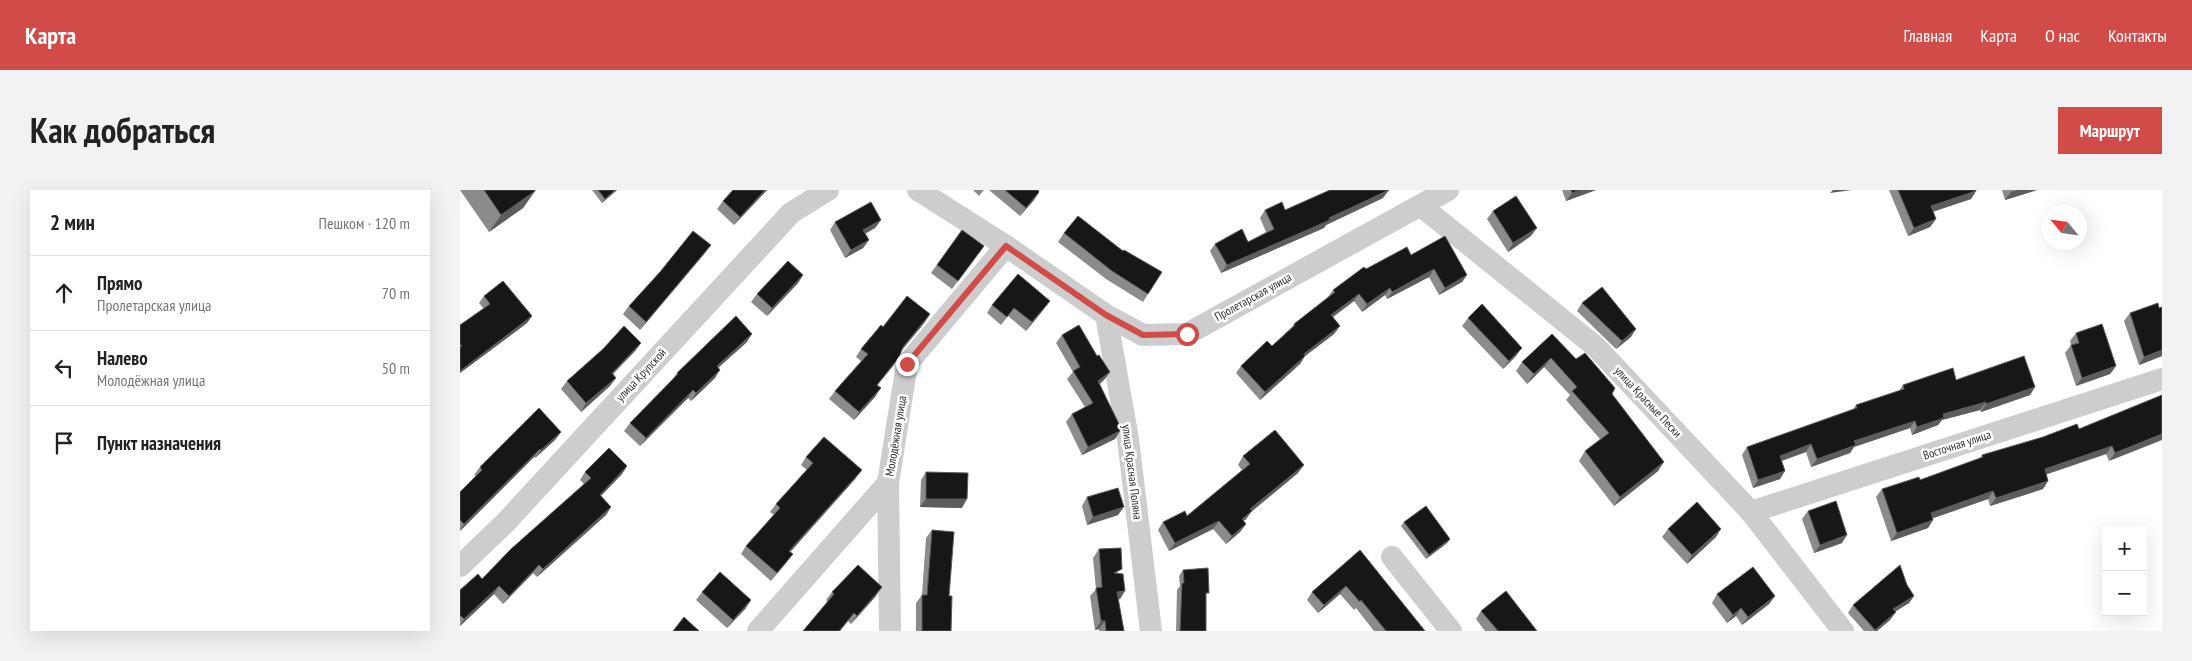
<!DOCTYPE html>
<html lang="ru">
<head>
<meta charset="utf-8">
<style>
  :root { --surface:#fff; --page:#f2f2f2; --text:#222; --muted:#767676; --line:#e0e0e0; --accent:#d14c49 }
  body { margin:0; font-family:"PT Sans Narrow",sans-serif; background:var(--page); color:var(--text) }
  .controls { position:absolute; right:15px; bottom:15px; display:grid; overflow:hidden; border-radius:0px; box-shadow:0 5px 20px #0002 }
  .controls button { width:45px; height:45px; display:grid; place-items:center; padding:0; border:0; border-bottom:1px solid var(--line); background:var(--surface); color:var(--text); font:25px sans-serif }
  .compass { position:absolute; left:1582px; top:15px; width:45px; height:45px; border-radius:50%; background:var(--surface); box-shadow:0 5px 20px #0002; rotate:299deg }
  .stop { position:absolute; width:15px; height:15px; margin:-11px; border:4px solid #d14c49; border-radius:50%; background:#fff }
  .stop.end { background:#d14c49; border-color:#fff; box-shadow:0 1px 5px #0008 }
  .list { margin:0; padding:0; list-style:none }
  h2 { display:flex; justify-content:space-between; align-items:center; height:65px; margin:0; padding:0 20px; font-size:21px }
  h2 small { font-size:16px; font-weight:400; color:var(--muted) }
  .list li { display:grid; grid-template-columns:32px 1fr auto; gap:15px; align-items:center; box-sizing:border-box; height:75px; padding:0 20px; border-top:1px solid var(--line) }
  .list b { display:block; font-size:19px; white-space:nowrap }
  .list p { margin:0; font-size:16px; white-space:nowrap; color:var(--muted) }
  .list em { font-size:16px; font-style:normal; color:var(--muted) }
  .icon { flex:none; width:28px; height:28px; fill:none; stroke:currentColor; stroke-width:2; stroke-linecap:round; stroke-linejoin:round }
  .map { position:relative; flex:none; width:1702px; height:441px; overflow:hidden; border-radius:0px }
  header { display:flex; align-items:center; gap:30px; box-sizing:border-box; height:70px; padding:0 25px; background:var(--accent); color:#fff }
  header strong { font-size:24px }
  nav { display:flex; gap:28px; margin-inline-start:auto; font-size:18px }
  .intro { display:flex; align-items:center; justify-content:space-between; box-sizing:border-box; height:120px; padding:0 30px }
  h1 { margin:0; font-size:35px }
  .button { padding:12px 22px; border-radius:0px; background:var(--accent); color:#fff; font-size:18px; font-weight:700 }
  main { display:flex; gap:30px; padding:0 30px }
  aside { flex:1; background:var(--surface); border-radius:0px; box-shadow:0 5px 20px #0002 }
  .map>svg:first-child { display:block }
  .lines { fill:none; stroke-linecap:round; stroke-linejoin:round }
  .street { stroke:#cdcdcd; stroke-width:22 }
  .wall { fill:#8b8b8b }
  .shaded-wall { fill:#5d5d5d }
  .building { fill:#171717; stroke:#5d5d5d }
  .route { stroke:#d14c49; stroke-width:6 }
  .labels { text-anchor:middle; stroke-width:5; stroke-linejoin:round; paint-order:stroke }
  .street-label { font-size:12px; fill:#303030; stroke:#fff }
</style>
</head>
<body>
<header>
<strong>Карта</strong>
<nav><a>Главная</a><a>Карта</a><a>О нас</a><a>Контакты</a></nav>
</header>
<div class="intro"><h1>Как добраться</h1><a class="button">Маршрут</a></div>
<main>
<aside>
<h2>2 мин<small>Пешком · 120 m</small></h2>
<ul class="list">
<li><svg class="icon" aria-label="ahead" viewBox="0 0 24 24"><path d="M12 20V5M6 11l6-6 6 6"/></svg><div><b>Прямо</b><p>Пролетарская улица</p></div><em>70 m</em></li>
<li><svg class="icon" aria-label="left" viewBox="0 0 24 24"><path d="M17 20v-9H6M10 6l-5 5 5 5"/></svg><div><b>Налево</b><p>Молодёжная улица</p></div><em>50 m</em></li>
<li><svg class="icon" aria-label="arrive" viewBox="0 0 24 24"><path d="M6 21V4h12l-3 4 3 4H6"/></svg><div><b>Пункт назначения</b></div></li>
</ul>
</aside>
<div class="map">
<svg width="1702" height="441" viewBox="0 0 1702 441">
  <rect width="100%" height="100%" fill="#fff"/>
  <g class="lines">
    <g class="street">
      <path d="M 458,0 L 546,56 L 646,125 L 683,145 L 727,144 L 988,0"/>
      <path d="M 961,16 L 1136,157 L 1291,322 L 1383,441"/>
      <path d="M 646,125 L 668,249 L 691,441"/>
      <path d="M 428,293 L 430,441"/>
      <path d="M 1291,322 L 1702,189"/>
      <path d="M 932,367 L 991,441"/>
      <path d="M 0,376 L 45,333 L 331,23 L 368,0"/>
      <path d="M 298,441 L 428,293 L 447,174 L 546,56"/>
    </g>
  </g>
  <g class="wall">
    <path d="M 0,0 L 75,0 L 75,1 L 63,18 L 29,42 Z"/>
    <path d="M 132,0 L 157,0 L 142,13 Z"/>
    <path d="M 307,0 L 274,35 L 257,19 L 263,11 Z"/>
    <path d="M 513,0 L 524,0 L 519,6 Z"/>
    <path d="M 529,0 L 578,0 L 579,2 L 574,10 L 560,26 Z"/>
    <path d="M 1102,0 L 1136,0 L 1106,11 Z"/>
    <path d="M 1429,0 L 1516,0 L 1516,1 L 1511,9 L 1473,22 L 1476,29 L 1470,37 L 1448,46 Z"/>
    <path d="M 1542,0 L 1577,0 L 1545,10 Z"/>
    <path d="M 923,8 L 866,35 L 864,38 L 761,83 L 750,61 L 755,54 L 788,52 L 806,42 L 800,28 L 805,20 L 825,20 Z"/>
    <path d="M 1033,21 L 1071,46 L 1048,62 L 1027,29 Z"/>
    <path d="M 421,30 L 415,38 L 405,44 L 409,50 L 403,58 L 385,68 L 370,40 L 375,32 Z"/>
    <path d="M 502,40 L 524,56 L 492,99 L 471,83 Z"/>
    <path d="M 604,43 L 688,104 L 683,112 L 646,89 L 598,52 Z"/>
    <path d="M 245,63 L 180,140 L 163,124 L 169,116 Z"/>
    <path d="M 951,65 L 1007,85 L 1002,92 L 979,105 L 969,87 L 927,109 L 925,105 L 902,122 L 894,111 L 873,127 L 880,136 L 874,144 L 845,166 L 840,174 L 800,210 L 776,183 L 781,176 L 812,156 L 830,140 L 834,134 L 868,107 L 873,100 L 906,79 Z"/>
    <path d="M 343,85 L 338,93 L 307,126 L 291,112 L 297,104 Z"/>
    <path d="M 24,106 L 72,126 L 67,133 L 0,183 L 0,135 L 24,119 L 19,113 Z"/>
    <path d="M 1122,113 L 1171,147 L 1156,159 L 1117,121 Z"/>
    <path d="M 532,115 L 584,119 L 566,141 L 548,126 L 541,135 L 527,123 Z"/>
    <path d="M 1702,117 L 1702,166 L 1679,175 L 1664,131 L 1670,123 Z"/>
    <path d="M 470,124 L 465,132 L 442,160 L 433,176 L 417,195 L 415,207 L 394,230 L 369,209 L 375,201 L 401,171 L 396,167 L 401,159 L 423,137 Z"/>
    <path d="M 1008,128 L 1056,166 L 1043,179 L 1002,136 Z"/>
    <path d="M 1616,143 L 1656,176 L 1650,184 L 1616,196 L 1605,163 L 1611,155 L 1610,151 Z"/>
    <path d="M 1092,144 L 1116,169 L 1152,204 L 1198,281 L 1154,316 L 1119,271 L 1125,261 L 1140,249 L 1106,210 L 1110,205 L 1084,177 L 1067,194 L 1056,181 L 1062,172 Z"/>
    <path d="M 602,145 L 637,166 L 650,182 L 644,190 L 640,194 L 660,241 L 655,249 L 622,265 L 606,232 L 612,224 L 625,217 L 607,189 L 613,182 L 596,153 Z"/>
    <path d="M 287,152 L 258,178 L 255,188 L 231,211 L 228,208 L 180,256 L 164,241 L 170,233 L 211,191 L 217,183 Z"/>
    <path d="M 181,153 L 175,161 L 153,184 L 150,196 L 121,222 L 101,199 L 107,191 Z"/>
    <path d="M 1496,190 L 1575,197 L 1570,205 L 1521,222 L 1520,220 L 1482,230 L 1478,235 L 1452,245 L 1450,238 L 1394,257 L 1390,263 L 1351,277 L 1346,262 L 1322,271 L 1320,289 L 1293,298 L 1282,265 L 1287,257 L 1393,219 L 1396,215 L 1439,201 L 1443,195 Z"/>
    <path d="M 1702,205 L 1649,271 L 1646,264 L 1586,284 L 1588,291 L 1583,299 L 1530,316 L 1528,309 L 1473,328 L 1468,338 L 1431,351 L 1416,307 L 1422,299 L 1460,290 L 1520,268 L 1522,265 L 1619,239 Z"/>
    <path d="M 101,242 L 95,250 L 75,268 L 74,267 L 0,341 L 0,302 L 16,286 L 14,285 L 20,277 Z"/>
    <path d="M 783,266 L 838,283 L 791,322 L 786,329 L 783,331 L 786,334 L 780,342 L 766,354 L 753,339 L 709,361 L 698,340 L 703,332 L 727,326 L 782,280 L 778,275 Z"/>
    <path d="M 346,267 L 396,288 L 330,362 L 327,372 L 311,391 L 281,364 L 286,356 L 314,325 L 310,322 L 316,314 L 347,280 L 341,275 Z"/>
    <path d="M 167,276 L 162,284 L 141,306 L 151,317 L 146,325 L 77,387 L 73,383 L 43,414 L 34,404 L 0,436 L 0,400 L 22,389 L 124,294 L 120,290 L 125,282 Z"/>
    <path d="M 466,282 L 502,318 L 460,317 L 461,290 Z"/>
    <path d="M 627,307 L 658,325 L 627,335 L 622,316 Z"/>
    <path d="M 1348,321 L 1382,353 L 1354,363 L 1342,329 Z"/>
    <path d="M 944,332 L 990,349 L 987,353 L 966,369 L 941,336 Z"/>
    <path d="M 1208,339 L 1256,347 L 1227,374 L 1202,347 Z"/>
    <path d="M 472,340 L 489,406 L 491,441 L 456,441 L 456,413 L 462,405 L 466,348 Z"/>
    <path d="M 639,359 L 659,384 L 660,409 L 658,409 L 664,441 L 639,441 L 639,439 L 635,440 L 630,406 L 636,399 L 633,368 Z"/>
    <path d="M 900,360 L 965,441 L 914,441 L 896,418 L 894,420 L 880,404 L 858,423 L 847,410 L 852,402 Z"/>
    <path d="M 723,380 L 746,406 L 746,441 L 716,441 L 717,400 L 720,396 L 719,386 Z"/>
    <path d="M 1447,395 L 1454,406 L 1449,413 L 1435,422 L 1430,430 L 1417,441 L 1404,441 L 1388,423 L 1393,415 Z"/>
    <path d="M 242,402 L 286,418 L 267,438 L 236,410 Z"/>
    <path d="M 372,402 L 416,406 L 391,434 L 388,431 L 380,441 L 343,441 L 368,412 L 366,410 Z"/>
    <path d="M 1257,404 L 1315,406 L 1309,414 L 1282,435 L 1276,426 L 1267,433 L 1252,413 Z"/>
    <path d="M 1021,421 L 1077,441 L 1025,441 L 1016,429 Z"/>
  </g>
  <g class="shaded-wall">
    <path d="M 155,0 L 157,0 L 142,13 L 145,9 Z"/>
    <path d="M 305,0 L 307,0 L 274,35 L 280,27 Z"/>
    <path d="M 929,0 L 923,8 L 866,35 L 864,38 L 761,83 L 767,75 L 869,28 Z"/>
    <path d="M 1120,0 L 1136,0 L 1106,11 L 1112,3 Z"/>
    <path d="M 1373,0 L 1392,0 L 1370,3 Z"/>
    <path d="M 1557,0 L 1577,0 L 1545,10 L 1551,2 Z"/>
    <path d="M 75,1 L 63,18 L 29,42 L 41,25 Z"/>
    <path d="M 1516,1 L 1511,9 L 1465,24 L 1471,16 Z"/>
    <path d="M 579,2 L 574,10 L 560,26 L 566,18 Z"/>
    <path d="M 1476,29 L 1470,37 L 1448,46 L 1454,38 Z"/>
    <path d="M 421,30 L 415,38 L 397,48 L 403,40 Z"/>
    <path d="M 1077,38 L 1071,46 L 1048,62 L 1053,53 Z"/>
    <path d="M 409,50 L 403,58 L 385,68 L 391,60 Z"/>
    <path d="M 251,55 L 245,63 L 180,140 L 186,132 Z"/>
    <path d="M 974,79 L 969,87 L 927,109 L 932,102 Z"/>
    <path d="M 343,85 L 338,93 L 307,126 L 312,118 Z"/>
    <path d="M 1007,85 L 1002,92 L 979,105 L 985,98 Z"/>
    <path d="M 930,98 L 925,105 L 902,122 L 907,114 Z"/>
    <path d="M 899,104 L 894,111 L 866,132 L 871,125 Z"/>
    <path d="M 590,111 L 584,119 L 566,141 L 572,132 Z"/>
    <path d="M 470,124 L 465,132 L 437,166 L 443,157 Z"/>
    <path d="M 72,126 L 67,133 L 0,183 L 0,181 L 5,176 Z"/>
    <path d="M 880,136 L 874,144 L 845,166 L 840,174 L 800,210 L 805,202 L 844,164 Z"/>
    <path d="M 1176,139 L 1171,147 L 1156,159 L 1162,151 Z"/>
    <path d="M 292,144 L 287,152 L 251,184 L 257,176 Z"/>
    <path d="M 181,153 L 175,161 L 146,191 L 152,183 Z"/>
    <path d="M 1062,158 L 1056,166 L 1043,179 L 1049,171 Z"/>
    <path d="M 1702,160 L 1702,166 L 1679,175 L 1684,167 Z"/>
    <path d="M 439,167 L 433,176 L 411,203 L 417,195 Z"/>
    <path d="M 1091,168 L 1084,177 L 1067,194 L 1074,184 Z"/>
    <path d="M 1656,176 L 1650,184 L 1616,196 L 1622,188 Z"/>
    <path d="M 260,180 L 255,188 L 231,211 L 236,203 Z"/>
    <path d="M 650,182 L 644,190 L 633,199 L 638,191 Z"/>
    <path d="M 156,188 L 150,196 L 121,222 L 126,213 Z"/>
    <path d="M 1575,197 L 1570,205 L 1521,222 L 1526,214 Z"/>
    <path d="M 421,198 L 415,207 L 394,230 L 399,222 Z"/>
    <path d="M 233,200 L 228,208 L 180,256 L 186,248 Z"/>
    <path d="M 1526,212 L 1520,220 L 1482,230 L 1478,235 L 1452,245 L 1457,237 L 1483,224 Z"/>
    <path d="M 1455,231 L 1450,238 L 1394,257 L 1390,263 L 1351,277 L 1357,269 L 1394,251 Z"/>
    <path d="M 660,241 L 655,249 L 622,265 L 628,257 Z"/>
    <path d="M 101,242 L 95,250 L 75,268 L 81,260 Z"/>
    <path d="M 1702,244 L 1702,250 L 1649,271 L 1655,263 Z"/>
    <path d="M 1351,254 L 1346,262 L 1314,273 L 1320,266 Z"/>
    <path d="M 1652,256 L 1646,264 L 1579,287 L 1585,279 Z"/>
    <path d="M 80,259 L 74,267 L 0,341 L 4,334 Z"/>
    <path d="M 1204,272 L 1198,281 L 1154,316 L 1160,307 Z"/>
    <path d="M 844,275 L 838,283 L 791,322 L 786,329 L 776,337 L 790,319 Z"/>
    <path d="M 167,276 L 162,284 L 134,313 L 140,305 Z"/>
    <path d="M 402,280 L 396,288 L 324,369 L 329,361 Z"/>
    <path d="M 1325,281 L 1320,289 L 1293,298 L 1298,290 Z"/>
    <path d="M 1588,291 L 1583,299 L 1530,316 L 1536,308 Z"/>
    <path d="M 1533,301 L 1528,309 L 1465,331 L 1471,323 Z"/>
    <path d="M 466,309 L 507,309 L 502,318 L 460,317 Z"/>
    <path d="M 151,317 L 146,325 L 77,387 L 83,379 Z"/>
    <path d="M 664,317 L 658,325 L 627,335 L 633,327 Z"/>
    <path d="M 1473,330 L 1468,338 L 1431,351 L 1437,343 Z"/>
    <path d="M 759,331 L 753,339 L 709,361 L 715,353 Z"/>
    <path d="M 786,334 L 780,342 L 766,354 L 772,346 Z"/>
    <path d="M 1261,339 L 1256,347 L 1227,374 L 1232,365 Z"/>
    <path d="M 1387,345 L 1382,353 L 1354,363 L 1360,355 Z"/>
    <path d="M 990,349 L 987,353 L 966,369 L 969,365 Z"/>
    <path d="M 79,375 L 73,383 L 43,414 L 49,406 Z"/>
    <path d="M 39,396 L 34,404 L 0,436 L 4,429 Z"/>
    <path d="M 886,396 L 880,404 L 858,423 L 864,415 Z"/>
    <path d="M 422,397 L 416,406 L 391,434 L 397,426 Z"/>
    <path d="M 665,401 L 660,409 L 651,410 L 657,402 Z"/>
    <path d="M 1315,406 L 1309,414 L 1282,435 L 1288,427 Z"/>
    <path d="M 1454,406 L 1449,413 L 1427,426 L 1433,419 Z"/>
    <path d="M 291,410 L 286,418 L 267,438 L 273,430 Z"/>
    <path d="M 1281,418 L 1276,426 L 1267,433 L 1273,425 Z"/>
    <path d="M 1436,422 L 1430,430 L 1417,441 L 1414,441 Z"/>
    <path d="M 394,423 L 380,441 L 379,441 Z"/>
    <path d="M 641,431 L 645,431 L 639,439 L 635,440 Z"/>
  </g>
  <g class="building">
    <path d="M 24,0 L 75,0 L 75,1 L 41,25 Z"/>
    <path d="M 138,0 L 155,0 L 145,9 Z"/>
    <path d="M 273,0 L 305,0 L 280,27 L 263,11 Z"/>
    <path d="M 545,0 L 578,0 L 579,2 L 566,18 Z"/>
    <path d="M 870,0 L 929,0 L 869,28 L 870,30 L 767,75 L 755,54 L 782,39 L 788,52 L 814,39 L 805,20 L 822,12 L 825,20 Z"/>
    <path d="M 1111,0 L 1120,0 L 1112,3 Z"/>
    <path d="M 1438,0 L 1516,0 L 1516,1 L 1471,16 L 1476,29 L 1454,38 Z"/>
    <path d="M 1056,6 L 1077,38 L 1053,53 L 1033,21 Z"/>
    <path d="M 411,12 L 421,30 L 403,40 L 409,50 L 391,60 L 375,32 Z"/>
    <path d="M 618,26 L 663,61 L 664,60 L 702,82 L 688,104 L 652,81 L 604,43 Z"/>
    <path d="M 502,40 L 524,56 L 498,91 L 477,75 Z"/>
    <path d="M 233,41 L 251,55 L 186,132 L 169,116 L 200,82 Z"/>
    <path d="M 985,46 L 1007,85 L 985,98 L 974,79 L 932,102 L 930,98 L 907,114 L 899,104 L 871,125 L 880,136 L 844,164 L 845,166 L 805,202 L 781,176 L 807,151 L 812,156 L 835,135 L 834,134 L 875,102 L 873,100 L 904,77 L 906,79 L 947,57 L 951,65 Z"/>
    <path d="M 328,71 L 343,85 L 312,118 L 297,104 Z"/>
    <path d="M 558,84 L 590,111 L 572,132 L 554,118 L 547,127 L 532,115 Z"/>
    <path d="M 43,91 L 72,126 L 0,181 L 0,157 L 2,156 L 0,154 L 0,135 L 30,114 L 24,106 Z"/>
    <path d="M 1142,97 L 1176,139 L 1162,151 L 1122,113 Z"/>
    <path d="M 447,106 L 470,124 L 443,157 L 439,167 L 417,195 L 421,198 L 399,222 L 375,201 L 408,164 L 401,159 L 421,135 L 423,137 Z"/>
    <path d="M 1698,113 L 1699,118 L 1702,117 L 1702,160 L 1684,167 L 1670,123 Z"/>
    <path d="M 1022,114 L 1062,158 L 1049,171 L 1008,128 Z"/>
    <path d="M 276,126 L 292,144 L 257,176 L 260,180 L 236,203 L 233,200 L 186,248 L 170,233 L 218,184 L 217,183 Z"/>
    <path d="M 1642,134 L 1656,176 L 1622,188 L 1611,155 L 1619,153 L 1616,143 Z"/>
    <path d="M 619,135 L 637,166 L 639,165 L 650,182 L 638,191 L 659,234 L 660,241 L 628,257 L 612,224 L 633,213 L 613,181 L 620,177 L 602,145 Z"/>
    <path d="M 164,136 L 181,153 L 152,183 L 156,188 L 126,213 L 107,191 L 143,159 Z"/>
    <path d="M 1092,144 L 1116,169 L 1125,163 L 1155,198 L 1152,204 L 1204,272 L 1160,307 L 1125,261 L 1149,243 L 1112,201 L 1117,197 L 1091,168 L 1074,184 L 1062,172 Z"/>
    <path d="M 1564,166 L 1575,197 L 1526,214 L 1526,212 L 1483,224 L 1484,228 L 1457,237 L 1455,231 L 1394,251 L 1396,255 L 1357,269 L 1351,254 L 1320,266 L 1325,281 L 1298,290 L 1287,257 L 1397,218 L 1396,215 L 1444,199 L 1443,195 L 1493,178 L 1496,190 Z"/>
    <path d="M 1702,205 L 1702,244 L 1655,263 L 1652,256 L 1585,279 L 1588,291 L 1536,308 L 1533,301 L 1471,323 L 1473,330 L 1437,343 L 1422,299 L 1459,287 L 1460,290 L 1523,267 L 1522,265 L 1583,247 L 1617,234 L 1619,239 Z"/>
    <path d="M 79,218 L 101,242 L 81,260 L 80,259 L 4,334 L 0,330 L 0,302 L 22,280 L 20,277 Z"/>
    <path d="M 815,240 L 844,275 L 790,319 L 792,321 L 782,329 L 786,334 L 772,346 L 759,331 L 715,353 L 703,332 L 725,321 L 727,326 L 790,274 L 783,266 Z"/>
    <path d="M 364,247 L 402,280 L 329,361 L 333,364 L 317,383 L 286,356 L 320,318 L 316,314 L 353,273 L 346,267 Z"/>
    <path d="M 149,258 L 167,276 L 140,305 L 151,317 L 83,379 L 79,375 L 49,406 L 39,396 L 4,429 L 1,426 L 0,427 L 0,400 L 18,384 L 22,389 L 51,359 L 131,288 L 125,282 Z"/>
    <path d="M 466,282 L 508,283 L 507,309 L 466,309 Z"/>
    <path d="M 658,298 L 664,317 L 633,327 L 627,307 Z"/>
    <path d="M 1376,311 L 1387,345 L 1360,355 L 1348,321 Z"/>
    <path d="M 1237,312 L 1261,339 L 1232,365 L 1208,339 Z"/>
    <path d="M 966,316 L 990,349 L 969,365 L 944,332 Z"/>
    <path d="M 472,340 L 494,342 L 489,406 L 492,406 L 491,441 L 462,441 L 462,405 L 467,405 Z"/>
    <path d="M 661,358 L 662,379 L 654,383 L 663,384 L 665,401 L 657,402 L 664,441 L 646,441 L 645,431 L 641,431 L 636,398 L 642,397 L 639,359 Z"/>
    <path d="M 900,360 L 965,441 L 926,441 L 901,410 L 900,412 L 886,396 L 864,415 L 852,402 Z"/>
    <path d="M 398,375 L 422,397 L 397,426 L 394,423 L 379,441 L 343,441 L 374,404 L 372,402 Z"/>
    <path d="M 1440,375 L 1447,395 L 1454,406 L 1433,419 L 1436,422 L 1415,440 L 1393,415 Z"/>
    <path d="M 1293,377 L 1315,406 L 1288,427 L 1281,418 L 1273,425 L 1257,404 Z"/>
    <path d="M 748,378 L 749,403 L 746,403 L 746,441 L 720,441 L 722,393 L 724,393 L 723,380 Z"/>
    <path d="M 260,382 L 291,410 L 273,430 L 242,402 Z"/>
    <path d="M 1046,401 L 1077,441 L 1038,441 L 1021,421 Z"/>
    <path d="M 224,427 L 239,441 L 213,441 Z"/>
  </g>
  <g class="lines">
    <path class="route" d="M 447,174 L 546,56 L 646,125 L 683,145 L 727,144"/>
  </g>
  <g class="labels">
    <g class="street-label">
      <text transform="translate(793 107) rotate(-29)" y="4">Пролетарская улица</text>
      <text transform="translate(181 185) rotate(-47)" y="4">улица Крупской</text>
      <text transform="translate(1188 212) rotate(47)" y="4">улица Красные Пески</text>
      <text transform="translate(436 246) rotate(-81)" y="4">Молодёжная улица</text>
      <text transform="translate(1497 255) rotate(-18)" y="4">Восточная улица</text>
      <text transform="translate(672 282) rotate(83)" y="4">улица Красная Поляна</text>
    </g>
  </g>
</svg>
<div class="controls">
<button>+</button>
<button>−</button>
</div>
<svg class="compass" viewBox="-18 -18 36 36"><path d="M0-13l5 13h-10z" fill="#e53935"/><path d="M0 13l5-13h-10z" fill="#767676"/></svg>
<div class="stop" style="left:727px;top:144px"></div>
<div class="stop end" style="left:447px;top:174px"></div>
</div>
</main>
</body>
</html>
